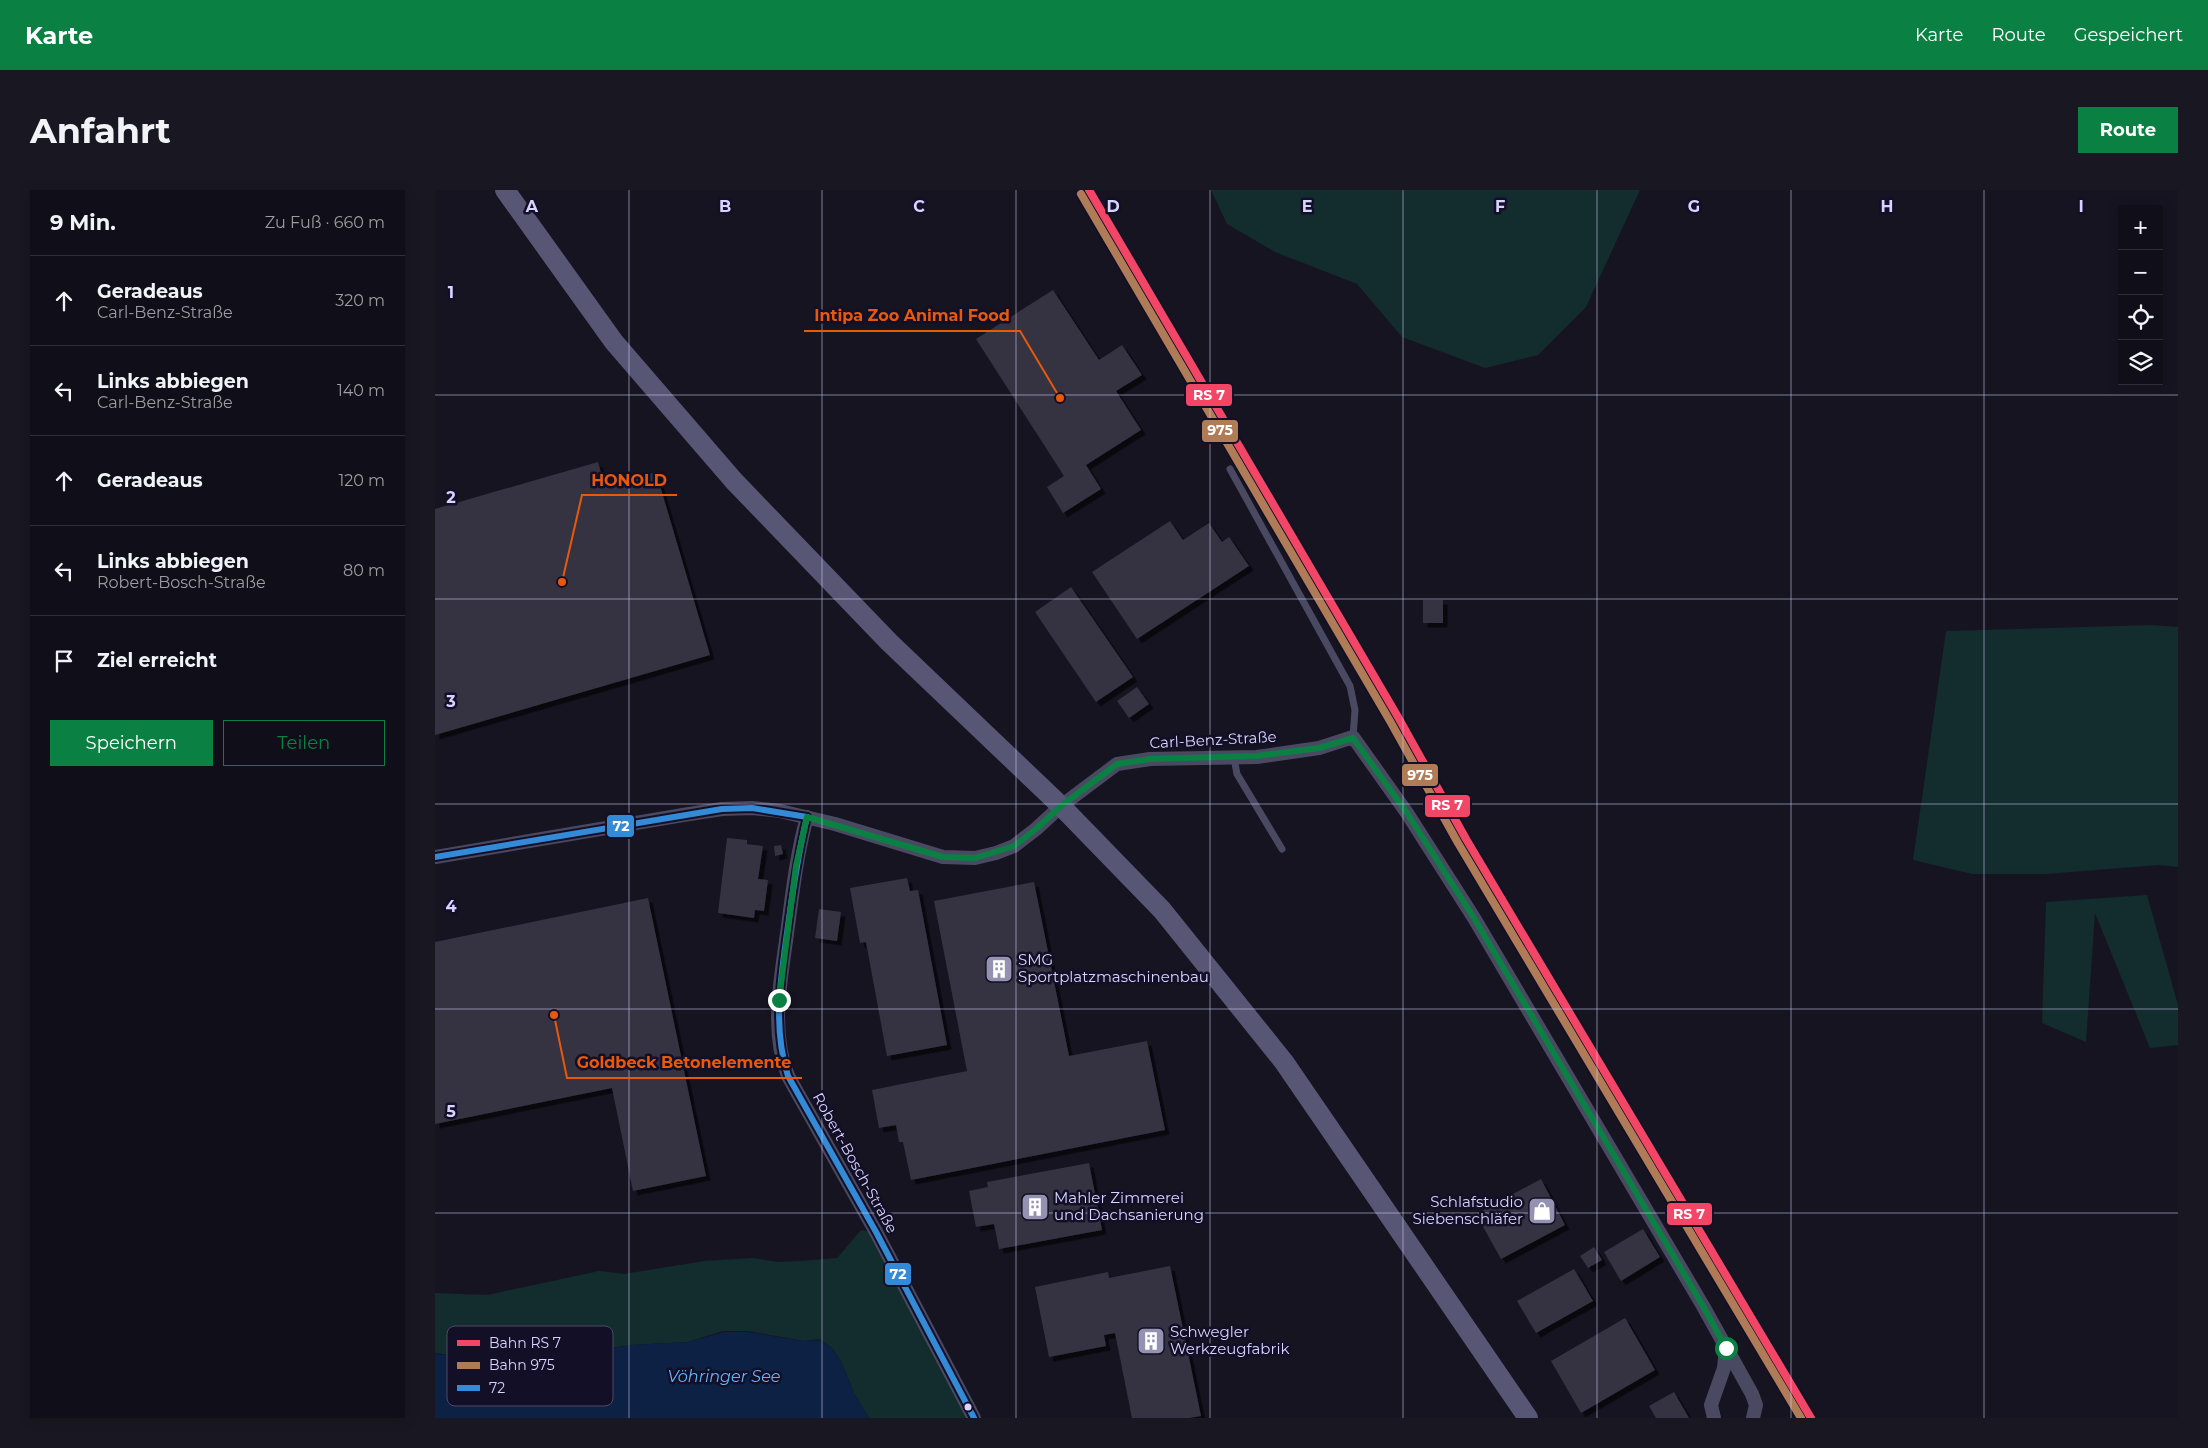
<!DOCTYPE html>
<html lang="de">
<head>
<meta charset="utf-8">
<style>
  :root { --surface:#100f19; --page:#191822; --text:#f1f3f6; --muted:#9c9ca2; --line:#302f38; --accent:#0b8043 }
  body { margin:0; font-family:Montserrat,sans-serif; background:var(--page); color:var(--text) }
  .controls { position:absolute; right:15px; top:15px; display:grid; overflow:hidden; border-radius:0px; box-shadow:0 2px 12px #0003 }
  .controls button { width:45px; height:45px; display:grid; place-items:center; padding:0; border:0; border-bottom:1px solid var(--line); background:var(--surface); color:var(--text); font:25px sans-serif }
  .stop { position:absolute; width:15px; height:15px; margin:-11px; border:4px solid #0b8043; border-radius:50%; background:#fff }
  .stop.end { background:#0b8043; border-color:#fff; box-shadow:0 1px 5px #0008 }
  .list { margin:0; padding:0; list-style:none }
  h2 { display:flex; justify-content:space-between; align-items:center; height:65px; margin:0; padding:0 20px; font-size:21px }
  h2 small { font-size:16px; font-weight:400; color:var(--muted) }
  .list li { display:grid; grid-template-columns:32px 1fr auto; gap:15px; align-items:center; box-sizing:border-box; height:90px; padding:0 20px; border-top:1px solid var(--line) }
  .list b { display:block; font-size:19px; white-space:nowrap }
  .list p { margin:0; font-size:16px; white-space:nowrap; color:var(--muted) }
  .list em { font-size:16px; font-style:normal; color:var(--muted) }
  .actions { display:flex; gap:10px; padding:15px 20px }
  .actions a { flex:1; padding:11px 0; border:1px solid var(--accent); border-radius:0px; text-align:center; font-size:18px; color:var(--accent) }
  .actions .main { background:var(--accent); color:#fff }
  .icon { flex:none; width:28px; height:28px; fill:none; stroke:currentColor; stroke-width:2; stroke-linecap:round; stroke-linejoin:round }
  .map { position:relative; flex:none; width:1743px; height:1228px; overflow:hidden; border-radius:0px }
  header { display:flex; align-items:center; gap:30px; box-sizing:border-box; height:70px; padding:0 25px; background:var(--accent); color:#fff }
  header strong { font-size:24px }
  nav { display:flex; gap:28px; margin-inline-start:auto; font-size:18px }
  .intro { display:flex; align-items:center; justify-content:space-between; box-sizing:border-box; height:120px; padding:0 30px }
  h1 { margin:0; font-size:35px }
  .button { padding:12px 22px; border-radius:0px; background:var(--accent); color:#fff; font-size:18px; font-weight:700 }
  main { display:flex; gap:30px; padding:0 30px }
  aside { flex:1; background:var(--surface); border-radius:0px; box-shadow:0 2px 12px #0003 }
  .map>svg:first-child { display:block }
  .green { fill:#132c2d }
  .water { fill:#0d2144 }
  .building { fill:#343243; filter:url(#shadow) }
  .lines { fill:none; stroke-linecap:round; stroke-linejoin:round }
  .lane { stroke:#4a4962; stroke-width:7 }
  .street { stroke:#4a4962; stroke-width:14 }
  .secondary { stroke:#575674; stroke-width:20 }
  .bus-1-casing { stroke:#130f26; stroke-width:10 }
  .bus-1 { stroke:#338bd7; stroke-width:6 }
  .rail-1-casing { stroke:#130f26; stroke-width:11 }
  .rail-2-casing { stroke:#130f26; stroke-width:11 }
  .rail-1 { stroke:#f34667; stroke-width:8 }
  .rail-2 { stroke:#b07c57; stroke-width:8 }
  .route { stroke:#0b8043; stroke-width:6 }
  .grid { fill:none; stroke:#d9d4ff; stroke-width:1; stroke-opacity:0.55 }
  .bus-dot { fill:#d9d4ff; stroke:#130f26; stroke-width:2 }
  .labels { text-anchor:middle; stroke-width:5; stroke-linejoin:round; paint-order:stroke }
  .street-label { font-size:15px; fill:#d9d4ff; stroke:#130f26 }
  .poi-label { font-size:15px; fill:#d9d4ff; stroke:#130f26; text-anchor:start }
  .water-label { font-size:16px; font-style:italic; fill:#62b6ff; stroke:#130f26 }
  .key { fill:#130f26; stroke:#4e4a67; stroke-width:1 }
  .key-label { font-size:14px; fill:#d9d4ff }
  .grid-label { font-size:16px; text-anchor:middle; font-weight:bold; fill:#d9d4ff; stroke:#130f26; stroke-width:5; stroke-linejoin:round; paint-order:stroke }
  .leader { fill:none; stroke:#e8590c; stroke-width:2 }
  .callout-dot { fill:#e8590c; stroke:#130f26; stroke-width:2 }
  .callout-label { font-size:16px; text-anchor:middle; font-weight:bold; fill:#e8590c; stroke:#130f26; stroke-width:5; stroke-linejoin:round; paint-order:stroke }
  .line-badge { stroke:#130f26; stroke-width:2 }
  .badge-label { font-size:14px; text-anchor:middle; font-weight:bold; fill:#fff }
</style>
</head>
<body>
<header>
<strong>Karte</strong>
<nav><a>Karte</a><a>Route</a><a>Gespeichert</a></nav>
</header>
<div class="intro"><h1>Anfahrt</h1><a class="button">Route</a></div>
<main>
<aside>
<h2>9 Min.<small>Zu Fuß · 660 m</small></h2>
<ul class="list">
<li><svg class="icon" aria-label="ahead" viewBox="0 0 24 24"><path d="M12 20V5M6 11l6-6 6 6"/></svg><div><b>Geradeaus</b><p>Carl-Benz-Straße</p></div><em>320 m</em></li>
<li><svg class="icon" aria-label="left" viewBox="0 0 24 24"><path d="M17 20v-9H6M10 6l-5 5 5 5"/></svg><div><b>Links abbiegen</b><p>Carl-Benz-Straße</p></div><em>140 m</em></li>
<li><svg class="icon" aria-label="ahead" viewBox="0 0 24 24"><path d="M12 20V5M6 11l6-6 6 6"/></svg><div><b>Geradeaus</b></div><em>120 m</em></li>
<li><svg class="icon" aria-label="left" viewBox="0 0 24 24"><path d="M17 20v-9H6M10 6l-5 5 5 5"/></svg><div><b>Links abbiegen</b><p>Robert-Bosch-Straße</p></div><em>80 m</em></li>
<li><svg class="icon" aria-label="arrive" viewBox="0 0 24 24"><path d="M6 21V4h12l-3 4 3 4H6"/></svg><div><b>Ziel erreicht</b></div></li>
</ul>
<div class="actions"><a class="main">Speichern</a><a>Teilen</a></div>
</aside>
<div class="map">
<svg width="1743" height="1228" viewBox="0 0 1743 1228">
  <defs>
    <filter id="shadow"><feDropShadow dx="4.5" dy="4.5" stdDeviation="0" flood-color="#0009"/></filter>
  </defs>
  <rect width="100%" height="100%" fill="#161421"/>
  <g class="green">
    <path d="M 776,0 L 1205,0 L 1151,117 L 1103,165 L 1050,178 L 967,147 L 922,94 L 840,62 L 792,34 Z"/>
    <path d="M 1717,435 L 1743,437 L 1743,677 L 1723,675 L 1612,684 L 1537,684 L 1478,670 L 1511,441 Z"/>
    <path d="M 1712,705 L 1743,815 L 1743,855 L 1715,858 L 1660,723 L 1651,852 L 1607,833 L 1611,712 Z"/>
    <path d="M 426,1040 L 440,1042 L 538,1228 L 434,1228 L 419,1203 L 406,1171 L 397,1158 L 384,1149 L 368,1151 L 313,1141 L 288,1141 L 253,1152 L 197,1155 L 140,1163 L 55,1161 L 27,1167 L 0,1163 L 0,1103 L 52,1105 L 164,1081 L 189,1084 L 269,1071 L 317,1068 L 343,1072 L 365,1071 L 402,1068 Z"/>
  </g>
  <path class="water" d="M 289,1142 L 313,1142 L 368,1151 L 384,1150 L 397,1158 L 406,1171 L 419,1203 L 434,1228 L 0,1228 L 0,1164 L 27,1167 L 56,1162 L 140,1164 L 197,1155 L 253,1152 Z"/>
  <g class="building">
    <path d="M 618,100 L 664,170 L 687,155 L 707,185 L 681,201 L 706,240 L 651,275 L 666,299 L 628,323 L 612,297 L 629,286 L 541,149 Z"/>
    <path d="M 163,272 L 170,297 L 221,282 L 275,465 L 0,545 L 0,319 Z"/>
    <path d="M 735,331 L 748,350 L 774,333 L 787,352 L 794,347 L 814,376 L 702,449 L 657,382 Z"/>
    <path d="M 636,397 L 698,487 L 661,512 L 600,422 Z"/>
    <rect x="988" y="410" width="20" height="23"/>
    <path d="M 702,497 L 714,514 L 694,528 L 682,511 Z"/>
    <path d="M 292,648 L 312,650 L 312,654 L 328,656 L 323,689 L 333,690 L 329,721 L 320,720 L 319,728 L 283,723 Z"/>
    <path d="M 346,655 L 348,664 L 340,666 L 339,656 Z"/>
    <path d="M 472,688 L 475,701 L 483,700 L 512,855 L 452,866 L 431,752 L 425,753 L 415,698 Z"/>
    <path d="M 599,692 L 634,866 L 712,851 L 730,940 L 476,990 L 468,952 L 464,952 L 461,935 L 444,938 L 437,900 L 532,881 L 499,711 Z"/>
    <path d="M 213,708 L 271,986 L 198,1001 L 177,898 L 0,934 L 0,752 Z"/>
    <path d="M 384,719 L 406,722 L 402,751 L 380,748 Z"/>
    <path d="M 654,973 L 667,1040 L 564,1059 L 559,1034 L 541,1037 L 534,1001 L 553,997 L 552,992 Z"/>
    <path d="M 1106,989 L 1130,1035 L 1066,1069 L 1041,1024 Z"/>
    <path d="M 1208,1039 L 1225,1067 L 1186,1091 L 1169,1062 Z"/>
    <path d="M 1159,1057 L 1167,1070 L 1153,1078 L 1145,1066 Z"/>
    <path d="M 735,1076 L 766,1226 L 754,1228 L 697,1228 L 680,1143 L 669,1145 L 671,1156 L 614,1167 L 600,1097 L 673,1082 L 674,1088 Z"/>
    <path d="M 1139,1079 L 1158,1111 L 1101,1143 L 1082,1111 Z"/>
    <path d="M 1190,1128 L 1220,1180 L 1146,1223 L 1116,1171 Z"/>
    <path d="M 1239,1202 L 1254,1228 L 1221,1228 L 1214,1216 Z"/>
  </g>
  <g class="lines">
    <g class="lane">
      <path d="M 795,279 L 915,496 L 920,520 L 918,547"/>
      <path d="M 799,568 L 802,584 L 847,659"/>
    </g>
    <g class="street">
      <path d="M 372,627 C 362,663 358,699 353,736 C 347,785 334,838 353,886 L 441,1042 L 539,1228"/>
      <path d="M 0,667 L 248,625 L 287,619 L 317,618 L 345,621 L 400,634 L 508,667 L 540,668 L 561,663 L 579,656 L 601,639 L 626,616 L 682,574 L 715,569 L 822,567 L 884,558 L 918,547 L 972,623 L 1039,728 L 1268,1116 L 1317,1204 L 1321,1215 L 1318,1228"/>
      <path d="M 1279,1228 L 1276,1215 L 1289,1178 L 1291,1159"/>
    </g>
    <path class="secondary" d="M 70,0 L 179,152 L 299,291 L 454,452 L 626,616 L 727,720 L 849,872 L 1093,1228"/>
    <defs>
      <g id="bus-1">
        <path d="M 372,627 C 363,663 358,699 353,736 C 346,787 337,836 353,886 L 441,1042 L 539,1228"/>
        <path d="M 0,667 L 287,619 L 317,618 L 372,627"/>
      </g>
    </defs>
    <use href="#bus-1" class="bus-1-casing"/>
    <use href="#bus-1" class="bus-1"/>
    <defs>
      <path id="rail-1" d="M 654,0 L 963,527 L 1031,649 L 1376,1228"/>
      <path id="rail-2" d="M 646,4 L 955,531 L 1023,653 L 1366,1228"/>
    </defs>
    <use href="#rail-1" class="rail-1-casing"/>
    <use href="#rail-2" class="rail-2-casing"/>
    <use href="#rail-1" class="rail-1"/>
    <use href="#rail-2" class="rail-2"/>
  </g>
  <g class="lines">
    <path class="route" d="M 344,810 L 361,676 L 372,627 L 508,667 L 540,668 L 579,656 L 601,639 L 626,616 L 682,574 L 715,569 L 822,566 L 884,558 L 918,548 L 972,623 L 1039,728 L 1268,1116 L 1291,1158"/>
  </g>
  <path class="grid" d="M 194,0 L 194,1228M 387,0 L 387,1228M 581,0 L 581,1228M 775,0 L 775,1228M 968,0 L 968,1228M 1162,0 L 1162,1228M 1356,0 L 1356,1228M 1549,0 L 1549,1228M 0,205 L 1743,205M 0,409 L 1743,409M 0,614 L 1743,614M 0,819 L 1743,819M 0,1023 L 1743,1023"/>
  <defs>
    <symbol id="building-square" viewBox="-11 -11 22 22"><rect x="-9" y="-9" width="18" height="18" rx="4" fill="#9591b1" stroke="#130f26"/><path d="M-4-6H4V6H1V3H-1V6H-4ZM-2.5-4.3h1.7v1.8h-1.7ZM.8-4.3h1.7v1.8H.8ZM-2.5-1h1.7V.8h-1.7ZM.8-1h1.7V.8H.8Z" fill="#fff"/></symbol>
    <symbol id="shop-square" viewBox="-11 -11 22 22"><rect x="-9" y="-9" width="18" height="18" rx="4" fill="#9591b1" stroke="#130f26"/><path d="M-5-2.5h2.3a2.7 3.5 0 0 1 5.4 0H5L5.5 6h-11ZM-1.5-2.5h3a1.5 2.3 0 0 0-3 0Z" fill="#fff"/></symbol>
  </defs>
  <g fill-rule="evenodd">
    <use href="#building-square" x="548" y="763" width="32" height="32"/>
    <use href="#building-square" x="584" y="1001" width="32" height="32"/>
    <use href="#shop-square" x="1091" y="1005" width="32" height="32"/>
    <use href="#building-square" x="700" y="1135" width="32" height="32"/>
  </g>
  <circle class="bus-dot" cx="533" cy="1217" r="4.5"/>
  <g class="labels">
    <g class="street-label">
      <text transform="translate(778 550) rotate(-3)" y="5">Carl-Benz-Straße</text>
      <text transform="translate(420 973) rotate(61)" y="5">Robert-Bosch-Straße</text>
    </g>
    <g class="poi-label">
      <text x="583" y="775">SMG<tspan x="583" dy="17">Sportplatzmaschinenbau</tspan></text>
      <text x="619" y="1013">Mahler Zimmerei<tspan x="619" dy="17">und Dachsanierung</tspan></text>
      <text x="1088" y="1017" text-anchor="end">Schlafstudio<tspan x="1088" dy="17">Siebenschläfer</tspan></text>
      <text x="735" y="1147">Schwegler<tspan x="735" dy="17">Werkzeugfabrik</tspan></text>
    </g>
    <g class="water-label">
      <text x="289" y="1192">Vöhringer See</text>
    </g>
  </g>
  <rect x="12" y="1136" width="166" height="80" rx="8" class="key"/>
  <rect x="22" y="1150" width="23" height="6" fill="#f34667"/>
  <rect x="22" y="1172" width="23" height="7" fill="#b07c57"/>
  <rect x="22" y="1195" width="23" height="6" fill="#338bd7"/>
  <g class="key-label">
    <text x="54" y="1158">Bahn RS 7</text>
    <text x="54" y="1180">Bahn 975</text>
    <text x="54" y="1203">72</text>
  </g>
  <g class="grid-label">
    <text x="97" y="22">A</text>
    <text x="290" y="22">B</text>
    <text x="484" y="22">C</text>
    <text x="678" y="22">D</text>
    <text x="872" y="22">E</text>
    <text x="1065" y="22">F</text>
    <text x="1259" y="22">G</text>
    <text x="1452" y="22">H</text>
    <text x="1646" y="22">I</text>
    <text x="16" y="108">1</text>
    <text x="16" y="313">2</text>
    <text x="16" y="517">3</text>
    <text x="16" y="722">4</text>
    <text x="16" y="927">5</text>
  </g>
  <path class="leader" d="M625 208L585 141H369M127 392L147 305H242M119 825L132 888H367"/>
  <g class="callout-dot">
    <circle cx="625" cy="208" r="5"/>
    <circle cx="127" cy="392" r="5"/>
    <circle cx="119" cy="825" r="5"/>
  </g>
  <g class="callout-label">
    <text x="477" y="131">Intipa Zoo Animal Food</text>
    <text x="194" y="296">HONOLD</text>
    <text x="249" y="878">Goldbeck Betonelemente</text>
  </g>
  <g class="line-badge">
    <rect x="750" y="193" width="48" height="24" rx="5" fill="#f34667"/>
    <rect x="766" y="229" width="38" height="24" rx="5" fill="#b07c57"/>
    <rect x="966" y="573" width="38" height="24" rx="5" fill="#b07c57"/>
    <rect x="989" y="604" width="47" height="24" rx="5" fill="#f34667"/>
    <rect x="171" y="624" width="29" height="24" rx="5" fill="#338bd7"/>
    <rect x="1231" y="1012" width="47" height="24" rx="5" fill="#f34667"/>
    <rect x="449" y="1072" width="28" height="24" rx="5" fill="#338bd7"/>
  </g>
  <g class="badge-label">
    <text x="774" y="210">RS 7</text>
    <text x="785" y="245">975</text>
    <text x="985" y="590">975</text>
    <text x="1012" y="620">RS 7</text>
    <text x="186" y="641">72</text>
    <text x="1254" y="1029">RS 7</text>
    <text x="463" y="1089">72</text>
  </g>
</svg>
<div class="controls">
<button>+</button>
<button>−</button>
<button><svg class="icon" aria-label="locate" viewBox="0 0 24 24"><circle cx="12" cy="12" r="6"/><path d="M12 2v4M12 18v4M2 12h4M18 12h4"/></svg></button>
<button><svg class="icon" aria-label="layers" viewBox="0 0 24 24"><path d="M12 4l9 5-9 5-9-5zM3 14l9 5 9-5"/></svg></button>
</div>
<div class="stop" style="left:1291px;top:1158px"></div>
<div class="stop end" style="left:344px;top:810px"></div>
</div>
</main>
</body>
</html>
